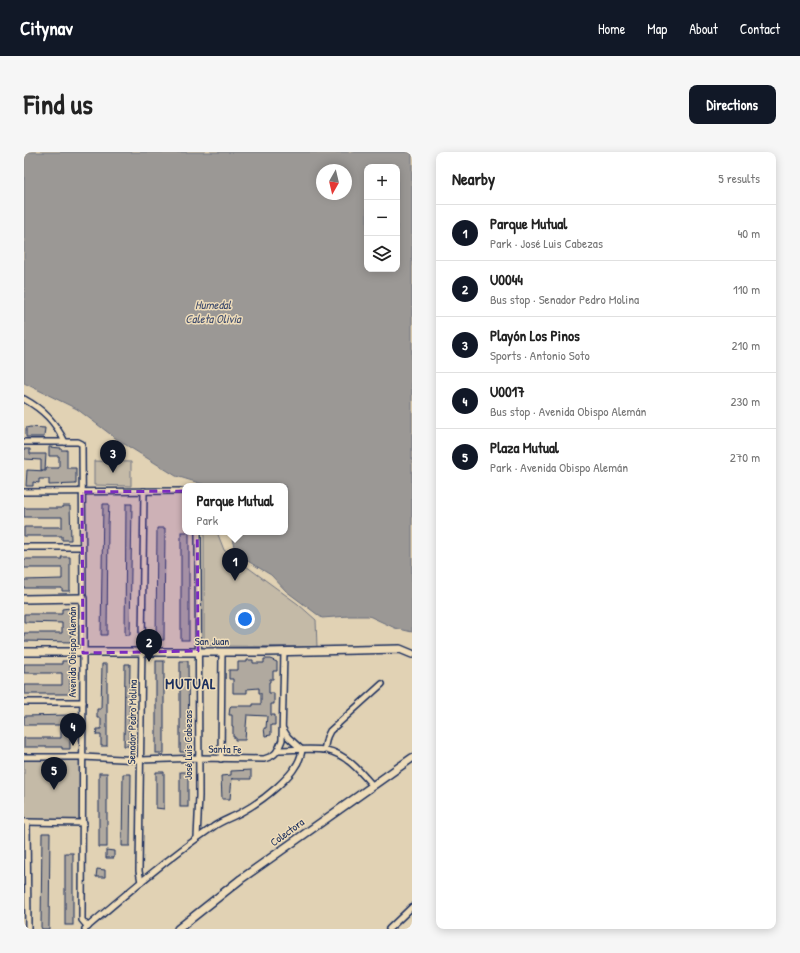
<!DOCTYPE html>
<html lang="en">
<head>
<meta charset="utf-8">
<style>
  :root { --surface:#fff; --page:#f6f6f6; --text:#222; --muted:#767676; --line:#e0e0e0; --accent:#111827 }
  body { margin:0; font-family:"Patrick Hand",sans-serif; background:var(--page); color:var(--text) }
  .controls { position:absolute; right:12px; top:12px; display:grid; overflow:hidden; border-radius:8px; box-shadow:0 2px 10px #0003 }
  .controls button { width:36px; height:36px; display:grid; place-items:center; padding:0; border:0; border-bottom:1px solid var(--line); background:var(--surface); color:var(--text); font:20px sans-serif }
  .compass { position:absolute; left:292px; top:12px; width:36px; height:36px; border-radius:50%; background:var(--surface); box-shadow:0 2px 10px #0003; rotate:188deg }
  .you { position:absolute; left:221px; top:467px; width:14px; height:14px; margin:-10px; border:3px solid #fff; border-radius:50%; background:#1a73e8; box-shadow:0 0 0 6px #1a73e833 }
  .badge { display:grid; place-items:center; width:26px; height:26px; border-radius:50%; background:var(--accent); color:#fff; font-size:13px; font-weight:700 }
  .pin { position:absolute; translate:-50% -33px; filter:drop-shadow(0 1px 2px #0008) }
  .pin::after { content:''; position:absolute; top:21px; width:14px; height:12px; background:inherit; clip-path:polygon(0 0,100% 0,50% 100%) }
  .popup { position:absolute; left:158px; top:331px; width:106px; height:52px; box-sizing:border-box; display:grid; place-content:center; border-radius:8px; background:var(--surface); filter:drop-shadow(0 1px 3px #0005); font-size:13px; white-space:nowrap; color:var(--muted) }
  .popup b { font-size:15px; color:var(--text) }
  .popup::after { content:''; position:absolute; left:50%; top:100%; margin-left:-8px; border:8px solid transparent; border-top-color:var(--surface) }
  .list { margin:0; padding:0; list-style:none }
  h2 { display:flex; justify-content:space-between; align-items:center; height:52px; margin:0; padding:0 16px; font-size:17px }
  h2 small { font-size:13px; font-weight:400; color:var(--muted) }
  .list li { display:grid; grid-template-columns:26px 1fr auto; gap:12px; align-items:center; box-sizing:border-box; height:56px; padding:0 16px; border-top:1px solid var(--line) }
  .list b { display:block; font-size:15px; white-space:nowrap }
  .list p { margin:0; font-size:13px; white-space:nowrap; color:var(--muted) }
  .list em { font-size:13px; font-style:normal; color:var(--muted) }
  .icon { flex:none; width:22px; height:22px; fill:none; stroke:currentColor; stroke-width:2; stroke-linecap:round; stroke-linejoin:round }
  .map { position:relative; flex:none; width:388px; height:777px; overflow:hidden; border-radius:8px }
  header { display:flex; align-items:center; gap:24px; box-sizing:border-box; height:56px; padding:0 20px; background:var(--accent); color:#fff }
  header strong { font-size:19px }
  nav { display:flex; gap:22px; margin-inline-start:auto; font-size:14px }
  .intro { display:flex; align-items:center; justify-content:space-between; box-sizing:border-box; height:96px; padding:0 24px }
  h1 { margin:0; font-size:28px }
  .button { padding:10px 18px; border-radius:8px; background:var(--accent); color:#fff; font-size:14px; font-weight:700 }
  main { display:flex; gap:24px; padding:0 24px }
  aside { flex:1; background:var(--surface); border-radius:8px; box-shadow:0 2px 10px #0003 }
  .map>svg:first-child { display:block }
  .green { fill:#c4baa7; stroke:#707482 }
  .water { fill:#9b9895; stroke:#686e7f; fill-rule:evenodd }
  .building { fill:#b0a99f; stroke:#1b2f5e }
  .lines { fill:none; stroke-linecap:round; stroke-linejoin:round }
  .street-casing { stroke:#1b2f5e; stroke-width:8 }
  .secondary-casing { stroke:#1b2f5e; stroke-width:10 }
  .street { stroke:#eedcb9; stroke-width:5 }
  .secondary { stroke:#eedcb9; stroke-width:7 }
  .marked { fill:#7b2cbf; fill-opacity:0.2; stroke:#7b2cbf; stroke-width:3; stroke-dasharray:8 5; stroke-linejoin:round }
  .labels { text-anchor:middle; stroke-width:3; stroke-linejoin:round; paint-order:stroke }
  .street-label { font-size:11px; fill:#1b2f5e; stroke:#eedcb9 }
  .water-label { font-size:12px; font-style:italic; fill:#3b496c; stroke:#eedcb9 }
  .district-label { font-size:15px; font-weight:bold; letter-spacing:1px; fill:#1b2f5e; stroke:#eedcb9 }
</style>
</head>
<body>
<header>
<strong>Citynav</strong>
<nav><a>Home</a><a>Map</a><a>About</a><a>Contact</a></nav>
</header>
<div class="intro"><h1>Find us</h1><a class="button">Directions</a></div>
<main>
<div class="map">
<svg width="388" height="777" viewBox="0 0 388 777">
  <rect width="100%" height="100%" fill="#e1d2b4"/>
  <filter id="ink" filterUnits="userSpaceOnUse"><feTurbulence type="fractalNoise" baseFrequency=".025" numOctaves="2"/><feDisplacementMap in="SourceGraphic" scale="8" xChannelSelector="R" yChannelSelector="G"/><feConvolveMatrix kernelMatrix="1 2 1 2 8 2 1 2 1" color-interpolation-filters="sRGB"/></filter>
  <g filter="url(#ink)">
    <g class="green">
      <path d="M 70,309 L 107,310 L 107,334 L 70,333 Z"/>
      <path d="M 180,380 L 193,380 L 200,398 L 274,452 L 292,468 L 293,495 L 190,494 L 180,492 Z"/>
      <path d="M 0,605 L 59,605 L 60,671 L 0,670 Z"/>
    </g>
    <path class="water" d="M 0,0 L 388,0 L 388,480 L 371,476 L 345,464 L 325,464 L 298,466 L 262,439 L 247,423 L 212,402 L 206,380 L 261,380 L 261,334 L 185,334 L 152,324 L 94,288 L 53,257 L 0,231 ZM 343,15 L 373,15 L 373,117 L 343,117 ZM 298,18 L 322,18 L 322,42 L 298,42 Z"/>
    <g class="building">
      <path d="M 6,275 L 21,276 L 20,285 L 2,285 L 2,276 Z"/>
      <path d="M 25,295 L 37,296 L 37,298 L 43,298 L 43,316 L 52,316 L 52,332 L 25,333 L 25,327 L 15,327 L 15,331 L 9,330 L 9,334 L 2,334 L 3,318 L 22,319 L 22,316 L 35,316 L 35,304 L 25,304 Z"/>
      <path d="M 0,297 L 6,297 L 6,302 L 22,302 L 21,318 L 17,318 L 17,308 L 0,307 Z"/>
      <path d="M 79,352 L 85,352 L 84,373 L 83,483 L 77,483 Z"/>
      <path d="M 102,352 L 108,352 L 106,483 L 101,483 Z"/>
      <path d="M 38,354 L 46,354 L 47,388 L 38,388 L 38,384 L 0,384 L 0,375 L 38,375 L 38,365 L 0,365 L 0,356 L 38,356 Z"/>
      <path d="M 133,376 L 141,376 L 140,488 L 132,488 Z"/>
      <rect x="157" y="380" width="8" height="108"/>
      <path d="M 37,405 L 46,405 L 46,439 L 38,439 L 38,436 L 0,436 L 0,428 L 38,427 L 38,416 L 0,416 L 0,407 L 38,407 Z"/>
      <path d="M 46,456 L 47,490 L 0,489 L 0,481 L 38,481 L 38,471 L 0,470 L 0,462 L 38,462 L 38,457 Z"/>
      <path d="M 240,507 L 246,507 L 253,510 L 253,519 L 249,519 L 249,527 L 246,527 L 246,530 L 245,530 L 245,541 L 250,541 L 250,552 L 247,552 L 247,563 L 251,563 L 251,573 L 247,573 L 247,583 L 241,584 L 240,576 L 242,576 L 243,564 L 223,563 L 221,588 L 211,588 L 211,585 L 209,585 L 209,574 L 208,574 L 208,563 L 205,563 L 206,555 L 207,554 L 229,554 L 229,552 L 237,552 L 237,541 L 235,541 L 235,536 L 223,537 L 223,541 L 209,541 L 209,527 L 205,527 L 205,518 L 214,518 L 214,510 L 223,510 L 223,508 L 229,508 L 229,511 L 240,511 Z"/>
      <path d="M 38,509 L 46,509 L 46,542 L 0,542 L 0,533 L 38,533 L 38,521 L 0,521 L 0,512 L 38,512 Z"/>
      <rect x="132" y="509" width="8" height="92"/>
      <path d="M 156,509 L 164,509 L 165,600 L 156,600 Z"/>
      <path d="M 78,512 L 83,512 L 83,594 L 77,594 L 77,583 L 72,583 L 73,577 L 77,577 L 77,566 L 73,566 L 73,557 L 77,557 Z"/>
      <path d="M 101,512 L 106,512 L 105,594 L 100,594 Z"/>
      <path d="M 46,563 L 46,597 L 38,597 L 38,595 L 0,595 L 0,586 L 37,586 L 37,573 L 0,573 L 0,564 Z"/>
      <path d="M 227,618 L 227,627 L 208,627 L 208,626 L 206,647 L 198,647 L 197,624 L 207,623 L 207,619 Z"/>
      <path d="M 132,620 L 140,620 L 140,657 L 132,656 Z"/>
      <rect x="156" y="620" width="8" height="35"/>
      <rect x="75" y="621" width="8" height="74"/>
      <path d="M 99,622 L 107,622 L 106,694 L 98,694 Z"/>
      <path d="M 18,681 L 26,681 L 25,777 L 18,777 L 17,775 Z"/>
      <path d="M 82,698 L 90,699 L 90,706 L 82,706 Z"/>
      <rect x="41" y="701" width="8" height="72"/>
      <path d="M 73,717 L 81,718 L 81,725 L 72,725 Z"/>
    </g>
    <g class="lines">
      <defs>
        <g id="street">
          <path d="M 0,247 C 20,258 31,270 41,290"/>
          <path d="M 0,290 L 54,290 L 58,292 L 59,446"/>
          <path d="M 0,340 L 161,339"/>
          <path d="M 0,395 L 58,395"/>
          <path d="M 59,501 L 58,768 L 64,775"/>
          <path d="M 0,550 L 59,550"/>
          <path d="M 254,598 C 269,598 287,596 302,598 C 322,602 336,619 349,634"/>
          <path d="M 300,598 L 303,585 L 306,579 L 358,532"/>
          <path d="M 0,605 L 59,605 L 117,608 L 174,606 L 240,607 C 253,603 253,600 258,588 L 260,500"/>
          <path d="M 197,607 L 198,500"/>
          <path d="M 1,670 L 60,671"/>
          <path d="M 3,670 L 4,777"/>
          <path d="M 173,686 L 175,644 L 174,380"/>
          <path d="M 117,730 L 115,719 L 120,339"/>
          <path d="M 61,777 C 102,742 144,706 189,675 C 197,669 207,666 216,661 C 229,654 242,645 253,635 C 264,625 276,613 278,598 L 264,585 L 259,577"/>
          <path d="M 365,777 L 388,755"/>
        </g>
        <g id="secondary">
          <path d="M 0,447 L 59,446 L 59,501"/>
          <path d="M 0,500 L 243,500 L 376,497 L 388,502"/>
          <path d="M 154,777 L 217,727 L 388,606"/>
        </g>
      </defs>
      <use href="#street" class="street-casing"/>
      <use href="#secondary" class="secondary-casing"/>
      <use href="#street" class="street"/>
      <use href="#secondary" class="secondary"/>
    </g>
  </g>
  <path class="marked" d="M 165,339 L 173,346 L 174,499 L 59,501 L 58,340 Z"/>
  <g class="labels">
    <g class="street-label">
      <text x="188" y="493">San Juan</text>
      <text transform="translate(48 500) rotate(-90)" y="4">Avenida Obispo Alemán</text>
      <text transform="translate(108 570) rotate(-89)" y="4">Senador Pedro Molina</text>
      <text transform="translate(164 593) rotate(-90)" y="4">José Luis Cabezas</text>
      <text transform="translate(201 597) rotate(1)" y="4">Santa Fe</text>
      <text transform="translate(263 680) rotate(-36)" y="4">Colectora</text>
    </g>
    <g class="water-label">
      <text x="189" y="157">Humedal<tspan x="189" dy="14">Caleta Olivia</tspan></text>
    </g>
    <g class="district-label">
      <text x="167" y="537">MUTUAL</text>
    </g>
  </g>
</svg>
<div class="controls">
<button>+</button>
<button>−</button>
<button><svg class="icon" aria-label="layers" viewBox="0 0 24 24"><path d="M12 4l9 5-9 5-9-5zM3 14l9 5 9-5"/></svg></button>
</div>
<svg class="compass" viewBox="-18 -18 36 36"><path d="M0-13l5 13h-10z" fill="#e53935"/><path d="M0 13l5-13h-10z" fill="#767676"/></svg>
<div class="you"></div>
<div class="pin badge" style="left:211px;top:429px">1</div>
<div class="popup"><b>Parque Mutual</b>Park</div>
<div class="pin badge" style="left:125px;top:510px">2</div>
<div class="pin badge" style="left:89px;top:321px">3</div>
<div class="pin badge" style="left:49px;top:594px">4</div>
<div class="pin badge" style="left:30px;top:638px">5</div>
</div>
<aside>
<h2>Nearby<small>5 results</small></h2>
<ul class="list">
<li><span class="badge">1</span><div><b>Parque Mutual</b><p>Park · José Luis Cabezas</p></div><em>40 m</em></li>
<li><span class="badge">2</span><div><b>U0044</b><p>Bus stop · Senador Pedro Molina</p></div><em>110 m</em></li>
<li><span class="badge">3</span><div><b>Playón Los Pinos</b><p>Sports · Antonio Soto</p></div><em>210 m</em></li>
<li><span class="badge">4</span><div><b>U0017</b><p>Bus stop · Avenida Obispo Alemán</p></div><em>230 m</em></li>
<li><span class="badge">5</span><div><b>Plaza Mutual</b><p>Park · Avenida Obispo Alemán</p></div><em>270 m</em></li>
</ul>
</aside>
</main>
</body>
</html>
